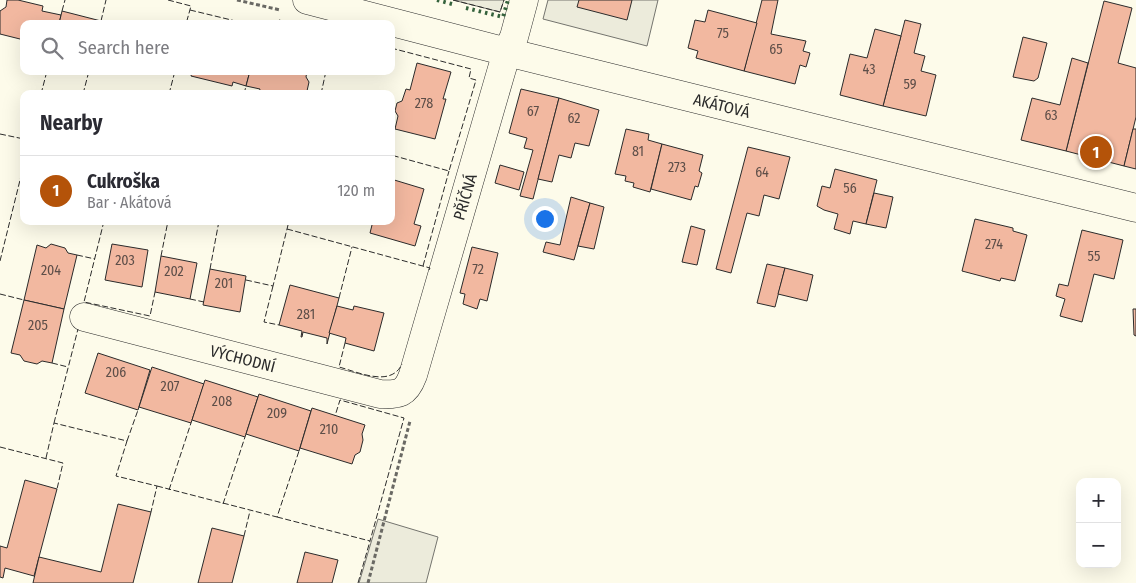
<!DOCTYPE html>
<html lang="en">
<head>
<meta charset="utf-8">
<style>
  :root { --surface:#fff; --page:#f7f7f7; --text:#2b2b33; --muted:#7c7c81; --line:#e1e1e2; --accent:#b45309 }
  body { margin:0; font-family:"Fira Sans Condensed",sans-serif; background:var(--page); color:var(--text) }
  .controls { position:absolute; right:15px; bottom:15px; display:grid; overflow:hidden; border-radius:10px; box-shadow:0 5px 20px #0002 }
  .controls button { width:45px; height:45px; display:grid; place-items:center; padding:0; border:0; border-bottom:1px solid var(--line); background:var(--surface); color:var(--text); font:25px sans-serif }
  .you { position:absolute; left:544px; top:218px; width:18px; height:18px; margin:-12px; border:4px solid #fff; border-radius:50%; background:#1a73e8; box-shadow:0 0 0 8px #1a73e833 }
  .badge { display:grid; place-items:center; width:32px; height:32px; border-radius:50%; background:var(--accent); color:#fff; font-size:16px; font-weight:700 }
  .pin { position:absolute; translate:-50% -50%; border:2px solid #fff; box-shadow:0 1px 5px #0006 }
  .list { margin:0; padding:0; list-style:none }
  h2 { display:flex; justify-content:space-between; align-items:center; height:65px; margin:0; padding:0 20px; font-size:21px }
  h2 small { font-size:16px; font-weight:400; color:var(--muted) }
  .list li { display:grid; grid-template-columns:32px 1fr auto; gap:15px; align-items:center; box-sizing:border-box; height:70px; padding:0 20px; border-top:1px solid var(--line) }
  .list b { display:block; font-size:19px; white-space:nowrap }
  .list p { margin:0; font-size:16px; white-space:nowrap; color:var(--muted) }
  .list em { font-size:16px; font-style:normal; color:var(--muted) }
  .icon { flex:none; width:28px; height:28px; fill:none; stroke:currentColor; stroke-width:2; stroke-linecap:round; stroke-linejoin:round }
  .map { position:relative; flex:none; width:1136px; height:583px; overflow:hidden }
  .search { position:absolute; background:var(--surface); box-shadow:0 5px 20px #0002; left:20px; top:20px; width:375px; height:55px; display:flex; align-items:center; gap:12px; box-sizing:border-box; padding:0 18px; border-radius:10px; color:var(--muted); font-size:19px }
  .panel { position:absolute; background:var(--surface); box-shadow:0 5px 20px #0002; left:20px; top:90px; width:375px; height:135px; border-radius:10px }
  .map>svg:first-child { display:block }
  .green { fill:#ecebdb; stroke:#74746e }
  .building { fill:#f2b8a0; stroke:#2b2b2b }
  .lines { fill:none; stroke-linecap:round; stroke-linejoin:round }
  .minor-casing { stroke:#2b2b2b; stroke-width:29 }
  .path { stroke:#6a6964; stroke-width:3; stroke-dasharray:4 2.5; stroke-linecap:butt }
  .minor { stroke:#fdfbea; stroke-width:28 }
  .hedge { stroke:#34623c; stroke-width:4; stroke-dasharray:2.5 4; stroke-linecap:butt }
  .fence { stroke:#2b2b2b; stroke-width:1; stroke-dasharray:6 2.5; stroke-linecap:butt }
  .labels { text-anchor:middle; stroke-width:4; stroke-linejoin:round; paint-order:stroke }
  .number-label { font-size:14px; fill:#5d4e48 }
  .street-label { font-size:16px; fill:#2b2b2b; stroke:#fdfbea }
</style>
</head>
<body>
<div class="map">
<svg width="1136" height="583" viewBox="0 0 1136 583">
  <rect width="100%" height="100%" fill="#fdfbea"/>
  <g class="green">
    <path d="M 453,0 L 504,0 L 500,12 Z"/>
    <path d="M 548,0 L 658,0 L 647,46 L 543,19 Z"/>
    <path d="M 378,519 L 438,537 L 426,583 L 359,583 Z"/>
  </g>
  <g class="building">
    <path d="M 7,0 L 18,0 L 43,6 L 42,11 L 61,15 L 59,24 L 24,24 L 24,40 L 0,34 L 0,11 L 6,7 Z"/>
    <path d="M 579,0 L 632,0 L 627,20 L 577,7 Z"/>
    <path d="M 762,0 L 778,0 L 771,34 L 806,41 L 803,51 L 810,53 L 806,67 L 800,65 L 795,84 L 744,71 Z"/>
    <path d="M 1104,1 L 1132,8 L 1118,63 L 1136,68 L 1136,117 L 1124,166 L 1066,151 Z"/>
    <path d="M 708,10 L 757,23 L 744,71 L 696,58 L 698,51 L 688,48 L 695,20 L 705,22 Z"/>
    <path d="M 62,11 L 101,21 L 101,24 L 59,24 Z"/>
    <path d="M 905,20 L 921,24 L 914,53 L 925,56 L 921,71 L 936,75 L 926,116 L 883,106 Z"/>
    <path d="M 875,29 L 901,36 L 883,106 L 840,95 L 850,54 L 867,58 Z"/>
    <path d="M 1023,37 L 1047,43 L 1038,78 L 1034,81 L 1013,77 Z"/>
    <path d="M 1072,58 L 1088,63 L 1066,151 L 1021,140 L 1032,98 L 1060,105 Z"/>
    <path d="M 417,63 L 451,72 L 443,99 L 446,99 L 435,139 L 395,129 L 398,116 L 395,111 L 397,103 L 402,101 L 406,89 L 410,90 Z"/>
    <path d="M 192,71 L 250,71 L 246,86 L 233,82 L 232,86 L 191,76 Z"/>
    <path d="M 250,71 L 307,71 L 306,77 L 309,82 L 307,91 L 302,94 L 261,94 L 259,93 L 260,89 L 246,86 Z"/>
    <path d="M 521,89 L 559,98 L 533,199 L 520,196 L 533,150 L 524,148 L 527,138 L 509,133 Z"/>
    <path d="M 559,98 L 599,110 L 589,146 L 575,143 L 571,158 L 559,155 L 552,182 L 538,179 Z"/>
    <path d="M 626,129 L 649,134 L 648,140 L 662,144 L 650,192 L 633,187 L 634,183 L 625,181 L 626,176 L 615,174 Z"/>
    <path d="M 1133,129 L 1136,129 L 1136,169 L 1124,166 Z"/>
    <path d="M 662,144 L 703,155 L 699,171 L 702,173 L 698,187 L 695,186 L 691,200 L 651,189 Z"/>
    <path d="M 748,147 L 790,157 L 779,199 L 764,195 L 759,216 L 747,213 L 731,273 L 716,269 Z"/>
    <path d="M 500,165 L 524,172 L 519,190 L 495,183 Z"/>
    <path d="M 835,169 L 877,180 L 866,224 L 853,221 L 850,234 L 834,229 L 838,214 L 824,210 L 817,206 L 822,186 L 830,188 Z"/>
    <path d="M 391,179 L 424,189 L 414,224 L 421,226 L 415,246 L 370,233 L 373,221 L 391,221 Z"/>
    <path d="M 874,193 L 893,197 L 886,228 L 866,224 Z"/>
    <path d="M 571,197 L 590,203 L 574,260 L 543,252 L 546,242 L 560,245 Z"/>
    <path d="M 590,203 L 604,207 L 594,249 L 578,246 Z"/>
    <path d="M 975,219 L 1013,228 L 1013,231 L 1027,235 L 1015,281 L 1001,278 L 1000,281 L 962,271 Z"/>
    <path d="M 691,226 L 705,230 L 697,265 L 682,262 Z"/>
    <path d="M 1082,230 L 1123,240 L 1114,279 L 1094,274 L 1082,322 L 1060,316 L 1065,299 L 1056,296 L 1059,284 L 1068,286 Z"/>
    <path d="M 51,244 L 65,248 L 68,253 L 77,255 L 64,309 L 24,300 L 37,245 L 46,248 Z"/>
    <path d="M 112,244 L 148,250 L 142,287 L 105,280 Z"/>
    <path d="M 472,247 L 498,253 L 487,301 L 480,299 L 477,309 L 463,304 L 465,294 L 460,293 Z"/>
    <path d="M 161,256 L 197,263 L 190,299 L 155,292 Z"/>
    <path d="M 767,264 L 785,268 L 775,307 L 757,303 Z"/>
    <path d="M 785,268 L 813,275 L 807,301 L 778,294 Z"/>
    <path d="M 210,269 L 246,276 L 240,312 L 203,305 Z"/>
    <path d="M 290,285 L 339,298 L 327,344 L 327,338 L 303,332 L 302,337 L 301,337 L 302,331 L 279,325 Z"/>
    <path d="M 24,300 L 64,309 L 52,363 L 42,361 L 37,364 L 24,361 L 20,355 L 11,353 Z"/>
    <path d="M 337,306 L 353,310 L 354,306 L 384,313 L 374,351 L 345,343 L 346,338 L 329,333 Z"/>
    <path d="M 1133,309 L 1136,309 L 1136,336 L 1134,335 Z"/>
    <path d="M 98,353 L 150,370 L 138,410 L 85,393 Z"/>
    <path d="M 152,367 L 204,384 L 191,423 L 139,407 Z"/>
    <path d="M 205,380 L 258,397 L 245,437 L 192,420 Z"/>
    <path d="M 259,394 L 311,411 L 299,451 L 246,434 Z"/>
    <path d="M 312,408 L 365,425 L 362,434 L 363,440 L 360,452 L 355,455 L 352,464 L 300,448 Z"/>
    <path d="M 25,480 L 57,489 L 34,576 L 5,568 L 3,578 L 0,577 L 0,546 L 7,548 Z"/>
    <path d="M 118,504 L 151,512 L 133,583 L 33,583 L 39,557 L 101,572 Z"/>
    <path d="M 212,528 L 244,536 L 232,583 L 198,583 Z"/>
    <path d="M 305,552 L 338,560 L 332,583 L 297,583 Z"/>
  </g>
  <g class="lines">
    <defs>
      <g id="minor">
        <path id="s1" d="M 307,0 L 507,52 L 1136,208"/>
        <path id="s2" d="M 84,317 L 380,394 C 399,395 406,394 413,375 L 501,72 L 507,52 L 514,37 L 524,0"/>
      </g>
    </defs>
    <use href="#minor" class="minor-casing"/>
    <g class="path">
      <path d="M 237,0 L 280,10"/>
      <path d="M 368,583 L 410,421"/>
    </g>
    <use href="#minor" class="minor"/>
    <g class="hedge">
      <path d="M 437,0 L 452,4"/>
      <path d="M 466,8 L 503,17 L 508,0"/>
    </g>
    <g class="fence">
      <path d="M 168,0 L 191,6 L 186,24"/>
      <path d="M 453,0 L 500,12 L 504,0"/>
      <path d="M 190,10 L 248,24"/>
      <path d="M 62,11 L 65,0"/>
      <path d="M 101,21 L 106,0"/>
      <path d="M 278,24 L 279,20 L 294,24"/>
      <path d="M 391,48 L 471,69 L 469,78 L 476,80 L 449,171 L 391,155"/>
      <path d="M 41,94 L 47,71"/>
      <path d="M 83,94 L 89,71"/>
      <path d="M 169,94 L 175,71"/>
      <path d="M 244,94 L 246,86"/>
      <path d="M 321,94 L 326,71"/>
      <path d="M 0,134 L 24,139"/>
      <path d="M 104,221 L 84,302 L 150,316 L 155,292"/>
      <path d="M 287,229 L 430,268 L 429,270"/>
      <path d="M 77,255 L 95,259"/>
      <path d="M 161,256 L 168,221"/>
      <path d="M 0,261 L 24,164"/>
      <path d="M 423,266 L 449,171"/>
      <path d="M 210,269 L 219,221"/>
      <path d="M 246,280 L 273,286 L 289,221"/>
      <path d="M 273,286 L 264,322 L 279,325"/>
      <path d="M 0,294 L 24,300"/>
      <path d="M 339,298 L 352,247"/>
      <path d="M 190,299 L 204,302"/>
      <path d="M 345,343 L 339,367 C 358,372 391,388 402,364"/>
      <path d="M 52,363 L 68,367"/>
      <path d="M 54,423 L 78,329"/>
      <path d="M 127,441 L 138,410"/>
      <path d="M 0,447 L 63,463 L 57,489"/>
      <path d="M 46,458 L 54,423 L 127,441 L 116,476 L 157,486 L 151,512"/>
      <path d="M 157,486 L 277,517 L 299,451"/>
      <path d="M 169,490 L 191,423"/>
      <path d="M 223,504 L 245,437"/>
      <path d="M 277,517 L 370,541 L 404,418 L 340,400 L 335,416"/>
      <path d="M 244,536 L 250,511"/>
      <path d="M 358,583 L 370,541"/>
    </g>
  </g>
  <g class="labels">
    <g class="number-label">
      <text x="723" y="38">75</text>
      <text x="776" y="54">65</text>
      <text x="869" y="74">43</text>
      <text x="910" y="89">59</text>
      <text x="424" y="108">278</text>
      <text x="533" y="116">67</text>
      <text x="1051" y="120">63</text>
      <text x="574" y="123">62</text>
      <text x="638" y="156">81</text>
      <text x="677" y="172">273</text>
      <text x="762" y="177">64</text>
      <text x="850" y="193">56</text>
      <text x="994" y="249">274</text>
      <text x="1094" y="261">55</text>
      <text x="125" y="265">203</text>
      <text x="478" y="274">72</text>
      <text x="51" y="275">204</text>
      <text x="174" y="276">202</text>
      <text x="224" y="288">201</text>
      <text x="306" y="319">281</text>
      <text x="38" y="330">205</text>
      <text x="116" y="377">206</text>
      <text x="170" y="391">207</text>
      <text x="222" y="406">208</text>
      <text x="277" y="418">209</text>
      <text x="329" y="434">210</text>
    </g>
    <g class="street-label">
      <text dy="6" stroke="none"><textPath href="#s1" startOffset="428">AKÁTOVÁ</textPath></text>
      <text dy="6" stroke="none"><textPath href="#s2" startOffset="534">PŘÍČNÁ</textPath></text>
      <text dy="6" stroke="none"><textPath href="#s2" startOffset="164">VÝCHODNÍ</textPath></text>
    </g>
  </g>
</svg>
<div class="controls">
<button>+</button>
<button>−</button>
</div>
<div class="you"></div>
<div class="pin badge" style="left:1096px;top:152px">1</div>
<div class="search"><svg class="icon" aria-label="search" viewBox="0 0 24 24"><circle cx="10" cy="10" r="6"/><path d="M15 15l6 6"/></svg>Search here</div>
<section class="panel">
<h2>Nearby<small></small></h2>
<ul class="list">
<li><span class="badge">1</span><div><b>Cukroška</b><p>Bar · Akátová</p></div><em>120 m</em></li>
</ul>
</section>
</div>
</body>
</html>
